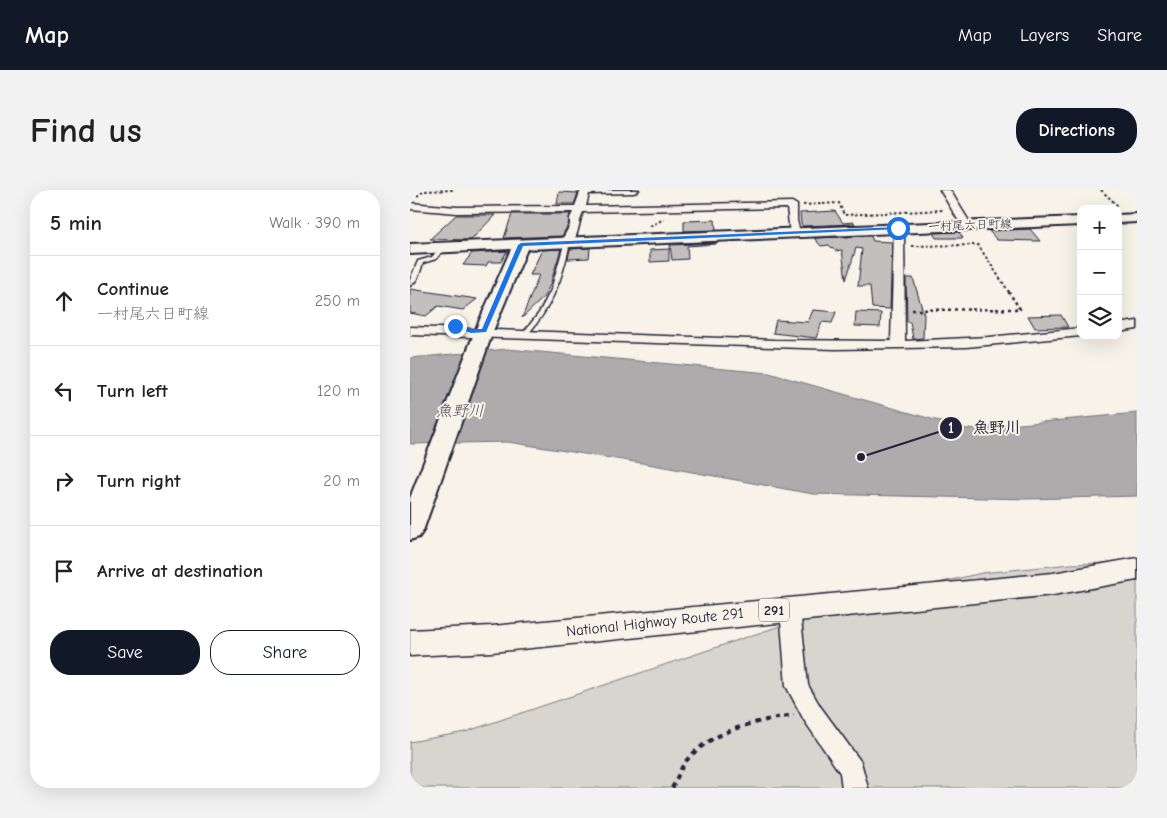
<!DOCTYPE html>
<html lang="en">
<head>
<meta charset="utf-8">
<style>
  :root { --surface:#fff; --page:#f2f2f2; --text:#222; --muted:#767676; --line:#e0e0e0; --accent:#111827 }
  body { margin:0; font-family:"Comic Neue","Klee One",sans-serif; background:var(--page); color:var(--text) }
  .controls { position:absolute; right:15px; top:15px; display:grid; overflow:hidden; border-radius:10px; box-shadow:0 5px 20px #0002 }
  .controls button { width:45px; height:45px; display:grid; place-items:center; padding:0; border:0; border-bottom:1px solid var(--line); background:var(--surface); color:var(--text); font:25px sans-serif }
  .stop { position:absolute; width:15px; height:15px; margin:-11px; border:4px solid #1a73e8; border-radius:50%; background:#fff }
  .stop.end { background:#1a73e8; border-color:#fff; box-shadow:0 1px 5px #0008 }
  .list { margin:0; padding:0; list-style:none }
  h2 { display:flex; justify-content:space-between; align-items:center; height:65px; margin:0; padding:0 20px; font-size:21px }
  h2 small { font-size:16px; font-weight:400; color:var(--muted) }
  .list li { display:grid; grid-template-columns:32px 1fr auto; gap:15px; align-items:center; box-sizing:border-box; height:90px; padding:0 20px; border-top:1px solid var(--line) }
  .list b { display:block; font-size:19px; white-space:nowrap }
  .list p { margin:0; font-size:16px; white-space:nowrap; color:var(--muted) }
  .list em { font-size:16px; font-style:normal; color:var(--muted) }
  .actions { display:flex; gap:10px; padding:15px 20px }
  .actions a { flex:1; padding:11px 0; border:1px solid var(--accent); border-radius:20px; text-align:center; font-size:18px; color:var(--accent) }
  .actions .main { background:var(--accent); color:#fff }
  .icon { flex:none; width:28px; height:28px; fill:none; stroke:currentColor; stroke-width:2; stroke-linecap:round; stroke-linejoin:round }
  .map { position:relative; flex:none; width:727px; height:598px; overflow:hidden; border-radius:20px }
  header { display:flex; align-items:center; gap:30px; box-sizing:border-box; height:70px; padding:0 25px; background:var(--accent); color:#fff }
  header strong { font-size:24px }
  nav { display:flex; gap:28px; margin-inline-start:auto; font-size:18px }
  .intro { display:flex; align-items:center; justify-content:space-between; box-sizing:border-box; height:120px; padding:0 30px }
  h1 { margin:0; font-size:35px }
  .button { padding:12px 22px; border-radius:20px; background:var(--accent); color:#fff; font-size:18px; font-weight:700 }
  main { display:flex; gap:30px; padding:0 30px }
  aside { flex:1; background:var(--surface); border-radius:20px; box-shadow:0 5px 20px #0002 }
  .map>svg:first-child { display:block }
  .green { fill:#d8d5cf; stroke:#7d7c85 }
  .water { fill:#aeabad; stroke:#76747f }
  .building { fill:#c2bfbd; stroke:#22223b }
  .lines { fill:none; stroke-linecap:round; stroke-linejoin:round }
  .lane-casing { stroke:#22223b; stroke-width:3 }
  .street-casing { stroke:#22223b; stroke-width:3 }
  .secondary-casing { stroke:#22223b; stroke-width:4 }
  .highway-casing { stroke:#22223b; stroke-width:3 }
  .path-far2 { stroke:#22223b; stroke-width:2; stroke-dasharray:2.5 2.5; stroke-linecap:butt }
  .path-far1 { stroke:#22223b; stroke-width:2.5; stroke-dasharray:3 3; stroke-linecap:butt }
  .path { stroke:#22223b; stroke-width:4; stroke-dasharray:5 5; stroke-linecap:butt }
  .lane { fill:#f7f3e8; fill-rule:evenodd }
  .street { fill:#f7f3e8; fill-rule:evenodd }
  .secondary { fill:#f7f3e8; fill-rule:evenodd }
  .highway { fill:#f7f3e8; fill-rule:evenodd }
  .route { fill:#1a73e8 }
  .labels { text-anchor:middle; stroke-width:4; stroke-linejoin:round; paint-order:stroke }
  .far-street-label { font-size:12px; fill:#22223b; stroke:#f7f3e8 }
  .shield { fill:#f7f3e8; stroke:#62616f; stroke-width:1 }
  .shield-label { font-size:14px; font-weight:bold; fill:#22223b }
  .street-label { font-size:15px; fill:#22223b; stroke:#f7f3e8 }
  .water-label { font-size:16px; font-style:italic; fill:#535263; stroke:#f7f3e8 }
  .leader { fill:none; stroke:#22223b; stroke-width:2 }
  .callout-dot { fill:#22223b; stroke:#f7f3e8; stroke-width:2 }
  .mark-label { font-size:15px; text-anchor:middle; font-weight:bold; fill:#fff }
  .callout-label { font-size:16px; text-anchor:middle; font-weight:bold; fill:#22223b; stroke:#f7f3e8; stroke-width:4; stroke-linejoin:round; paint-order:stroke }
</style>
</head>
<body>
<header>
<strong>Map</strong>
<nav><a>Map</a><a>Layers</a><a>Share</a></nav>
</header>
<div class="intro"><h1>Find us</h1><a class="button">Directions</a></div>
<main>
<aside>
<h2>5 min<small>Walk · 390 m</small></h2>
<ul class="list">
<li><svg class="icon" aria-label="ahead" viewBox="0 0 24 24"><path d="M12 20V5M6 11l6-6 6 6"/></svg><div><b>Continue</b><p>一村尾六日町線</p></div><em>250 m</em></li>
<li><svg class="icon" aria-label="left" viewBox="0 0 24 24"><path d="M17 20v-9H6M10 6l-5 5 5 5"/></svg><div><b>Turn left</b></div><em>120 m</em></li>
<li><svg class="icon" aria-label="right" viewBox="0 0 24 24"><path d="M7 20v-9h11M14 6l5 5-5 5"/></svg><div><b>Turn right</b></div><em>20 m</em></li>
<li><svg class="icon" aria-label="arrive" viewBox="0 0 24 24"><path d="M6 21V4h12l-3 4 3 4H6"/></svg><div><b>Arrive at destination</b></div></li>
</ul>
<div class="actions"><a class="main">Save</a><a>Share</a></div>
</aside>
<div class="map">
<svg width="727" height="598" viewBox="0 0 727 598">
  <rect width="100%" height="100%" fill="#f7f3e8"/>
  <filter id="ink" filterUnits="userSpaceOnUse"><feTurbulence type="fractalNoise" baseFrequency=".02" numOctaves="2"/><feDisplacementMap in="SourceGraphic" scale="10" xChannelSelector="R" yChannelSelector="G"/><feConvolveMatrix kernelMatrix="1 2 1 2 8 2 1 2 1" color-interpolation-filters="sRGB"/></filter>
  <g filter="url(#ink)">
    <path class="green" d="M 727,372 L 727,598 L 0,598 L 0,552 L 55,542 L 435,414 L 572,383 L 661,374 Z"/>
    <path class="water" d="M 97,159 L 359,183 L 557,239 L 727,223 L 727,306 L 618,309 L 403,304 L 238,274 L 98,252 L 0,254 L 0,168 Z"/>
    <g class="building">
      <path d="M 149,2 L 168,3 L 164,14 L 147,14 Z"/>
      <path d="M 425,21 L 433,33 L 444,32 L 445,34 L 393,36 L 391,34 L 390,23 Z"/>
      <path d="M 160,24 L 158,35 L 152,46 L 94,48 L 102,24 Z"/>
      <path d="M 46,25 L 85,25 L 61,50 L 20,49 Z"/>
      <path d="M 305,30 L 306,40 L 274,41 L 274,31 Z"/>
      <path d="M 620,39 L 630,51 L 587,50 L 579,41 Z"/>
      <path d="M 549,42 L 553,48 L 526,48 L 523,43 Z"/>
      <path d="M 461,46 L 463,51 L 482,52 L 480,119 L 462,118 L 460,96 L 448,96 L 452,59 L 446,58 L 436,90 L 432,60 L 425,61 L 419,55 L 411,56 L 404,48 Z"/>
      <path d="M 306,53 L 306,54 L 277,56 L 278,69 L 262,70 L 260,55 Z"/>
      <path d="M 180,58 L 179,68 L 158,69 L 160,59 Z"/>
      <path d="M 151,59 L 140,95 L 133,108 L 112,128 L 129,85 L 120,85 L 132,60 Z"/>
      <path d="M 259,59 L 259,71 L 240,72 L 240,60 Z"/>
      <path d="M 97,61 L 91,72 L 78,72 L 76,76 L 53,75 L 62,63 Z"/>
      <path d="M 496,88 L 503,88 L 514,125 L 513,148 L 503,149 L 500,132 L 497,132 Z"/>
      <path d="M 0,99 L 67,109 L 53,120 L 28,116 L 16,126 L 0,123 Z"/>
      <path d="M 403,120 L 426,122 L 422,133 L 412,132 L 406,148 L 363,143 L 366,130 L 398,132 Z"/>
      <path d="M 446,122 L 471,123 L 470,137 L 445,136 Z"/>
      <path d="M 651,125 L 658,137 L 625,138 L 618,126 Z"/>
    </g>
    <g class="lines">
      <defs>
        <g id="lane">
          <path d="M 155,51 L 160,52 C 153,87 142,117 118,144 L 114,144 L 114,142 L 129,123 L 141,100 Z"/>
          <path d="M 32,56 L 35,58 L 26,69 L 13,73 C 10,82 8,91 0,96 L 0,90 L 8,71 L 22,67 L 30,57 Z"/>
        </g>
        <g id="street">
          <path d="M 171,0 L 229,0 L 224,3 L 179,4 L 176,16 L 382,12 L 387,15 L 387,30 L 390,43 L 385,46 L 380,43 L 377,18 L 173,22 C 168,32 169,52 157,55 L 151,52 L 160,35 L 160,28 L 163,22 L 47,23 L 0,19 L 0,13 L 47,17 L 165,16 Z"/>
          <path d="M 530,0 L 540,0 L 562,36 L 561,38 L 553,38 Z"/>
          <path d="M 489,35 L 494,38 L 495,151 L 579,147 L 671,138 L 671,146 L 556,157 L 425,159 L 0,145 L 0,137 L 364,150 L 481,151 L 484,38 Z"/>
          <path d="M 727,131 L 727,139 L 708,142 L 708,134 Z"/>
          <path d="M 380,411 L 387,414 L 390,419 L 398,495 L 410,516 L 451,572 L 458,598 L 432,598 L 430,583 L 394,530 L 376,496 L 370,419 L 373,414 Z"/>
        </g>
        <g id="secondary">
          <path d="M 727,24 L 727,32 L 708,33 L 708,25 Z"/>
          <path d="M 671,27 L 671,35 L 117,59 L 83,141 L 13,341 L 9,347 L 0,350 L 0,308 L 65,141 L 101,59 L 0,64 L 0,54 Z"/>
        </g>
        <path id="highway" d="M 727,368 L 727,390 L 643,405 L 82,462 L 0,466 L 0,440 L 82,436 L 643,383 Z"/>
      </defs>
      <use href="#lane" class="lane-casing"/>
      <use href="#street" class="street-casing"/>
      <use href="#secondary" class="secondary-casing"/>
      <use href="#highway" class="highway-casing"/>
      <g class="path-far2">
        <path d="M 691,0 L 709,17"/>
        <path d="M 7,6 L 13,1 L 43,0"/>
        <path d="M 393,15 L 429,13 L 434,25 L 533,20"/>
        <path d="M 240,36 L 254,29"/>
        <path d="M 502,56 L 568,55 L 599,102"/>
      </g>
      <path class="path-far1" d="M 502,120 L 610,119 L 598,101"/>
      <path class="path" d="M 262,598 C 267,589 270,579 276,571 C 302,540 346,531 384,525"/>
      <use href="#lane" class="lane"/>
      <use href="#street" class="street"/>
      <use href="#secondary" class="secondary"/>
      <use href="#highway" class="highway"/>
    </g>
  </g>
  <path class="route" d="M 488,37 L 490,39 L 113,56 L 76,142 L 61,143 L 42,136 L 45,134 L 62,139 L 72,139 L 108,55 L 111,53 Z"/>
  <g class="labels">
    <g class="far-street-label">
      <text transform="translate(560 35) rotate(-2)" y="4">一村尾六日町線</text>
    </g>
    <rect class="shield" x="349" y="408.5" width="30" height="23" rx="4"/>
    <g class="shield-label">
      <text x="364" y="425">291</text>
    </g>
    <g class="street-label">
      <text transform="translate(245 432) rotate(-6)" y="5">National Highway Route 291</text>
    </g>
    <g class="water-label">
      <text x="50" y="226">魚野川</text>
    </g>
  </g>
  <path class="leader" d="M451 267L541 238"/>
  <g class="callout-dot">
    <circle cx="451" cy="267" r="5"/>
    <circle cx="541" cy="238" r="12"/>
  </g>
  <g class="mark-label">
    <text x="541" y="243">1</text>
  </g>
  <g class="callout-label">
    <text x="587" y="243">魚野川</text>
  </g>
</svg>
<div class="controls">
<button>+</button>
<button>−</button>
<button><svg class="icon" aria-label="layers" viewBox="0 0 24 24"><path d="M12 4l9 5-9 5-9-5zM3 14l9 5 9-5"/></svg></button>
</div>
<div class="stop" style="left:488px;top:38px"></div>
<div class="stop end" style="left:45px;top:136px"></div>
</div>
</main>
</body>
</html>
